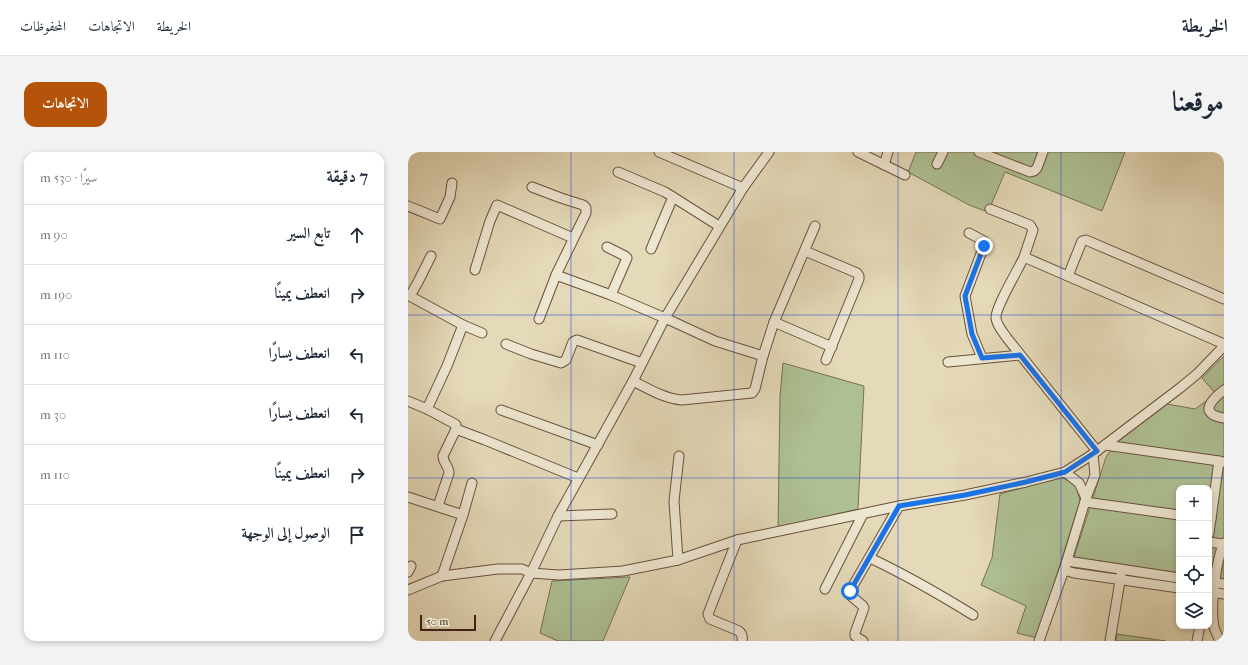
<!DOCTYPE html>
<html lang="ar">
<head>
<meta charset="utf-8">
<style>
  :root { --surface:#fff; --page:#f2f2f3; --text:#1f2937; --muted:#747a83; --line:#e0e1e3; --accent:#b45309 }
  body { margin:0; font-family:"IM FELL French Canon",Amiri,serif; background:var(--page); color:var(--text); direction:rtl }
  .controls { position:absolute; right:12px; bottom:12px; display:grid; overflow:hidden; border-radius:8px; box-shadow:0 2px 6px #0003 }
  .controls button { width:36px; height:36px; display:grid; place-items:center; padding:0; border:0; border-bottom:1px solid var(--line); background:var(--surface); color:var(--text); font:20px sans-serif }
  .scale { position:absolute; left:12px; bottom:10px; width:56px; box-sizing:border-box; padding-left:4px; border:2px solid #422214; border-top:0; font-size:11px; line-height:14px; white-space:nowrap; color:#422214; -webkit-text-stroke:3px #ede6d1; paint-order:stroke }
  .stop { position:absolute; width:12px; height:12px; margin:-9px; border:3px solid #1a73e8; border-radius:50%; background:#fff }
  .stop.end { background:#1a73e8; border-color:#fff; box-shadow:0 1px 4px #0008 }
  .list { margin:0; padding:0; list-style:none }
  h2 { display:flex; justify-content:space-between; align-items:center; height:52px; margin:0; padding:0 16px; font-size:17px }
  h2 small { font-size:13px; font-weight:400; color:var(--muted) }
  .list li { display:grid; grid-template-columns:26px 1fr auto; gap:12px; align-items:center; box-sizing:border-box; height:60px; padding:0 16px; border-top:1px solid var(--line) }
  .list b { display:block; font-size:15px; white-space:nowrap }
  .list em { font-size:13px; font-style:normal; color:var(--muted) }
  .icon { flex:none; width:22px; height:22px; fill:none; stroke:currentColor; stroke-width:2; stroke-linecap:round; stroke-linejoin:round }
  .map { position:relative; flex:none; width:816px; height:489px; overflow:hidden; direction:ltr; border-radius:12px }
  header { display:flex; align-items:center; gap:24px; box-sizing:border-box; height:56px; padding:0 20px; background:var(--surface); border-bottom:1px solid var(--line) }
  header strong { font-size:19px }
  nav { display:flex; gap:22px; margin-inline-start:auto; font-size:14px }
  .intro { display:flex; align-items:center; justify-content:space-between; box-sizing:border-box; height:96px; padding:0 24px }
  h1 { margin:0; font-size:28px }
  .button { padding:10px 18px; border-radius:12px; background:var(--accent); color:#fff; font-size:14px; font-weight:700 }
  main { display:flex; gap:24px; padding:0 24px }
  aside { flex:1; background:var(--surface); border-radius:12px; box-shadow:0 2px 6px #0003 }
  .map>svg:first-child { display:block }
  .green { fill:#aec093; stroke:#787154 }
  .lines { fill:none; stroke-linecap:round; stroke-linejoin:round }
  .minor-casing { stroke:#6a503d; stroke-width:11 }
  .minor { stroke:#ede6d1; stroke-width:9 }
  .route { stroke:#1a73e8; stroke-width:5 }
  .grid { fill:none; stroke:#1d4ed8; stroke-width:1; stroke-opacity:0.55 }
</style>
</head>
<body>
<header>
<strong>الخريطة</strong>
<nav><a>الخريطة</a><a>الاتجاهات</a><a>المحفوظات</a></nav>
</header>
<div class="intro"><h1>موقعنا</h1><a class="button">الاتجاهات</a></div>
<main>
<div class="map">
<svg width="816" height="489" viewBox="0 0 816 489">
  <rect width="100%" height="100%" fill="#e4d9b8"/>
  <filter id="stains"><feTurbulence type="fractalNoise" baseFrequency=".005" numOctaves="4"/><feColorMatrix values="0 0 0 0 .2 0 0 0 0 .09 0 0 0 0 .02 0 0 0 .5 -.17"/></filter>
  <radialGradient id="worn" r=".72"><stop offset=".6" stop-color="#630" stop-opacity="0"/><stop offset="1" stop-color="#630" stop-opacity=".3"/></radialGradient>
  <g class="green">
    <path d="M 508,0 L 717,0 L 694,59 L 597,20 L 580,60 L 561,53 L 500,20 Z"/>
    <path d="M 816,204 L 816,427 L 801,425 L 801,336 L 771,336 L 771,421 L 666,405 L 698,305 L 708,291 L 759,252 L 787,257 L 808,242 L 794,226 Z"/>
    <path d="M 375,211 L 456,234 L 450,357 L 370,376 L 372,244 Z"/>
    <path d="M 653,325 L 668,333 L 672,349 L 629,486 L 609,481 L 618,454 L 573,433 L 584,406 L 592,342 Z"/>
    <path d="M 222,425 L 195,489 L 150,489 L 132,481 L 144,429 Z"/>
    <path d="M 709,482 L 758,489 L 708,489 Z"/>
  </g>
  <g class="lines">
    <defs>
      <g id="minor">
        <path d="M 251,0 L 335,36"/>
        <path d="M 450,0 L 497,23"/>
        <path d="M 571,0 L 622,20 L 626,19 L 629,16 L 635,0"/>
        <path d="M 529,12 L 535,0"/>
        <path d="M 476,13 L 480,0"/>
        <path d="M 210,20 L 257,40 L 311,74"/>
        <path d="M 124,35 L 153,46 L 175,53 L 178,56 L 178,61 L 148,123 L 131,167"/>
        <path d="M 0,54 L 32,67 L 42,45 L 44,31"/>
        <path d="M 582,57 L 622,73 L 625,78 L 616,105 L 816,192"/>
        <path d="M 561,81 L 576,89 L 577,91 L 557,144 L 564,182 L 574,206"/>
        <path d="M 199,95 L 217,104 L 219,106 L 203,143"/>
        <path d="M 243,97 L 265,45"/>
        <path d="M 397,99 L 449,121 L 451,124 L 451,127 L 418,208"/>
        <path d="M 616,105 C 611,116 587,156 588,166 C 589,174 595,180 599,186 L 689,299"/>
        <path d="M 67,118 L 82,69 L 89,53 L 165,86"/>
        <path d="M 148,123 L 203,143 L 257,166 L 307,189 L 355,204 L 347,237 L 344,241 L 274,248 C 257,247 241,237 225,229"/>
        <path d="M 660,124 L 674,89 L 678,88 L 816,147"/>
        <path d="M 0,143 L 55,173 L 74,181"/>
        <path d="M 2,144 L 10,130 L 23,104"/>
        <path d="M 366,170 L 424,195"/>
        <path d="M 98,192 L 123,202 L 153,211 L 158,208 L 165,190 L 169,188 L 234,211"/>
        <path d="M 355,204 L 366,170 L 407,74"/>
        <path d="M 540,210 L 612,203"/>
        <path d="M 816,238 C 803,248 790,262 816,266"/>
        <path d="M 0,249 L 19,257 L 47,272 L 48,273 L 48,277 L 77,288 L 170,326"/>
        <path d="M 19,257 L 39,214 L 55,173"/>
        <path d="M 93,258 L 190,293"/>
        <path d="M 697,293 L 811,309"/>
        <path d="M 657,320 L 671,331 L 678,346"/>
        <path d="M 0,345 L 55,363 L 34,424"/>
        <path d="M 677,350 L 771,363"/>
        <path d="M 30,354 L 41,321 C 41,314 35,311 35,304 L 48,277"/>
        <path d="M 55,363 L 64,331"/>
        <path d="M 150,364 L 204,362"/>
        <path d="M 801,367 L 803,367 L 801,381"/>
        <path d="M 803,367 L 811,309 L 815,310"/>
        <path d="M 329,388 L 300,462 L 302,467 L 331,479 C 334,482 335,485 334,489"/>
        <path d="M 801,390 L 815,392"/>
        <path d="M 462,406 C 498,423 531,442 565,463"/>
        <path d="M 270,408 L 266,349 L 271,304"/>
        <path d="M 659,409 L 771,426"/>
        <path d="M 656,418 L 666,421 L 771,436"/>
        <path d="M 0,420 L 3,414"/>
        <path d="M 801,430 L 816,432"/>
        <path d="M 417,437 L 455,362"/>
        <path d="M 0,438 L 34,424 L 90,417 L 114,417 L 123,421 L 151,423 L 215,419 L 270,408 L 329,388 L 491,354 L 557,343 L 618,330 L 657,320 L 685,302 L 772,236 L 789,222 L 816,194"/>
        <path d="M 801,440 L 816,442"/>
        <path d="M 87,489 L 123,421 L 150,364 L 225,229 L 257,166 L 335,36 L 361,0"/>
        <path d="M 455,489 L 447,484 L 447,481 L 456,456 L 455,454 L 442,443 L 442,439 L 491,354"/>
        <path d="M 631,489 L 657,415 L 678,346 L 687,323 L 685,302"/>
        <path d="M 702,489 L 713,423"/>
        <path d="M 789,489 L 792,474"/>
        <path d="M 812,489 C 810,484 807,479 806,475 C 802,456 808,408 816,391"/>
      </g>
    </defs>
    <use href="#minor" class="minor-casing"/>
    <use href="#minor" class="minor"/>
  </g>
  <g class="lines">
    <path class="route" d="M 442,439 L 491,354 L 557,343 L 618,330 L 657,320 L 689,299 L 612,203 L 574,206 L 564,182 L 557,144 L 576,94"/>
  </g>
  <path class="grid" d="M 163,0 L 163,489M 326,0 L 326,489M 490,0 L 490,489M 653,0 L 653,489M 0,163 L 816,163M 0,326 L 816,326"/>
  <rect width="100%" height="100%" filter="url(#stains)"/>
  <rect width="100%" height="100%" fill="url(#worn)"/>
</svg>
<div class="controls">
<button>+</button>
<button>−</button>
<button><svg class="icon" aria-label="locate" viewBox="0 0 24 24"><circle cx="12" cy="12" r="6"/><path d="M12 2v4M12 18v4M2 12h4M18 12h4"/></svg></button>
<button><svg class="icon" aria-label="layers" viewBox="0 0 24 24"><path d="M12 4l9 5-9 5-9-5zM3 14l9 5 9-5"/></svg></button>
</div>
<div class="scale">50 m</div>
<div class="stop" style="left:442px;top:439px"></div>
<div class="stop end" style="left:576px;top:94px"></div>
</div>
<aside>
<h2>7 دقيقة<small>سيرًا · 530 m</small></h2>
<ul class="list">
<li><svg class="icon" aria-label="ahead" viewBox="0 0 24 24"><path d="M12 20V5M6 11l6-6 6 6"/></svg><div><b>تابع السير</b></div><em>90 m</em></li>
<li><svg class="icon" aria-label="right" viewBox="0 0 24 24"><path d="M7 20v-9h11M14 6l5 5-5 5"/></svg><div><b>انعطف يمينًا</b></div><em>190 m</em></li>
<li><svg class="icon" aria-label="left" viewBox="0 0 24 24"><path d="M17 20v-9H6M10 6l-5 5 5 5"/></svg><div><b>انعطف يسارًا</b></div><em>110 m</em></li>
<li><svg class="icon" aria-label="left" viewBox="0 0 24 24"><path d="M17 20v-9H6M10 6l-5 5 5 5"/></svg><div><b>انعطف يسارًا</b></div><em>30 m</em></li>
<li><svg class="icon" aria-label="right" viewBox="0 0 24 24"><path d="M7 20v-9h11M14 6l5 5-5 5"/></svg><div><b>انعطف يمينًا</b></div><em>110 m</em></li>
<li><svg class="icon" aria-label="arrive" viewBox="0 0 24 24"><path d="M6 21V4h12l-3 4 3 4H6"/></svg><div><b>الوصول إلى الوجهة</b></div></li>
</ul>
</aside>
</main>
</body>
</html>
